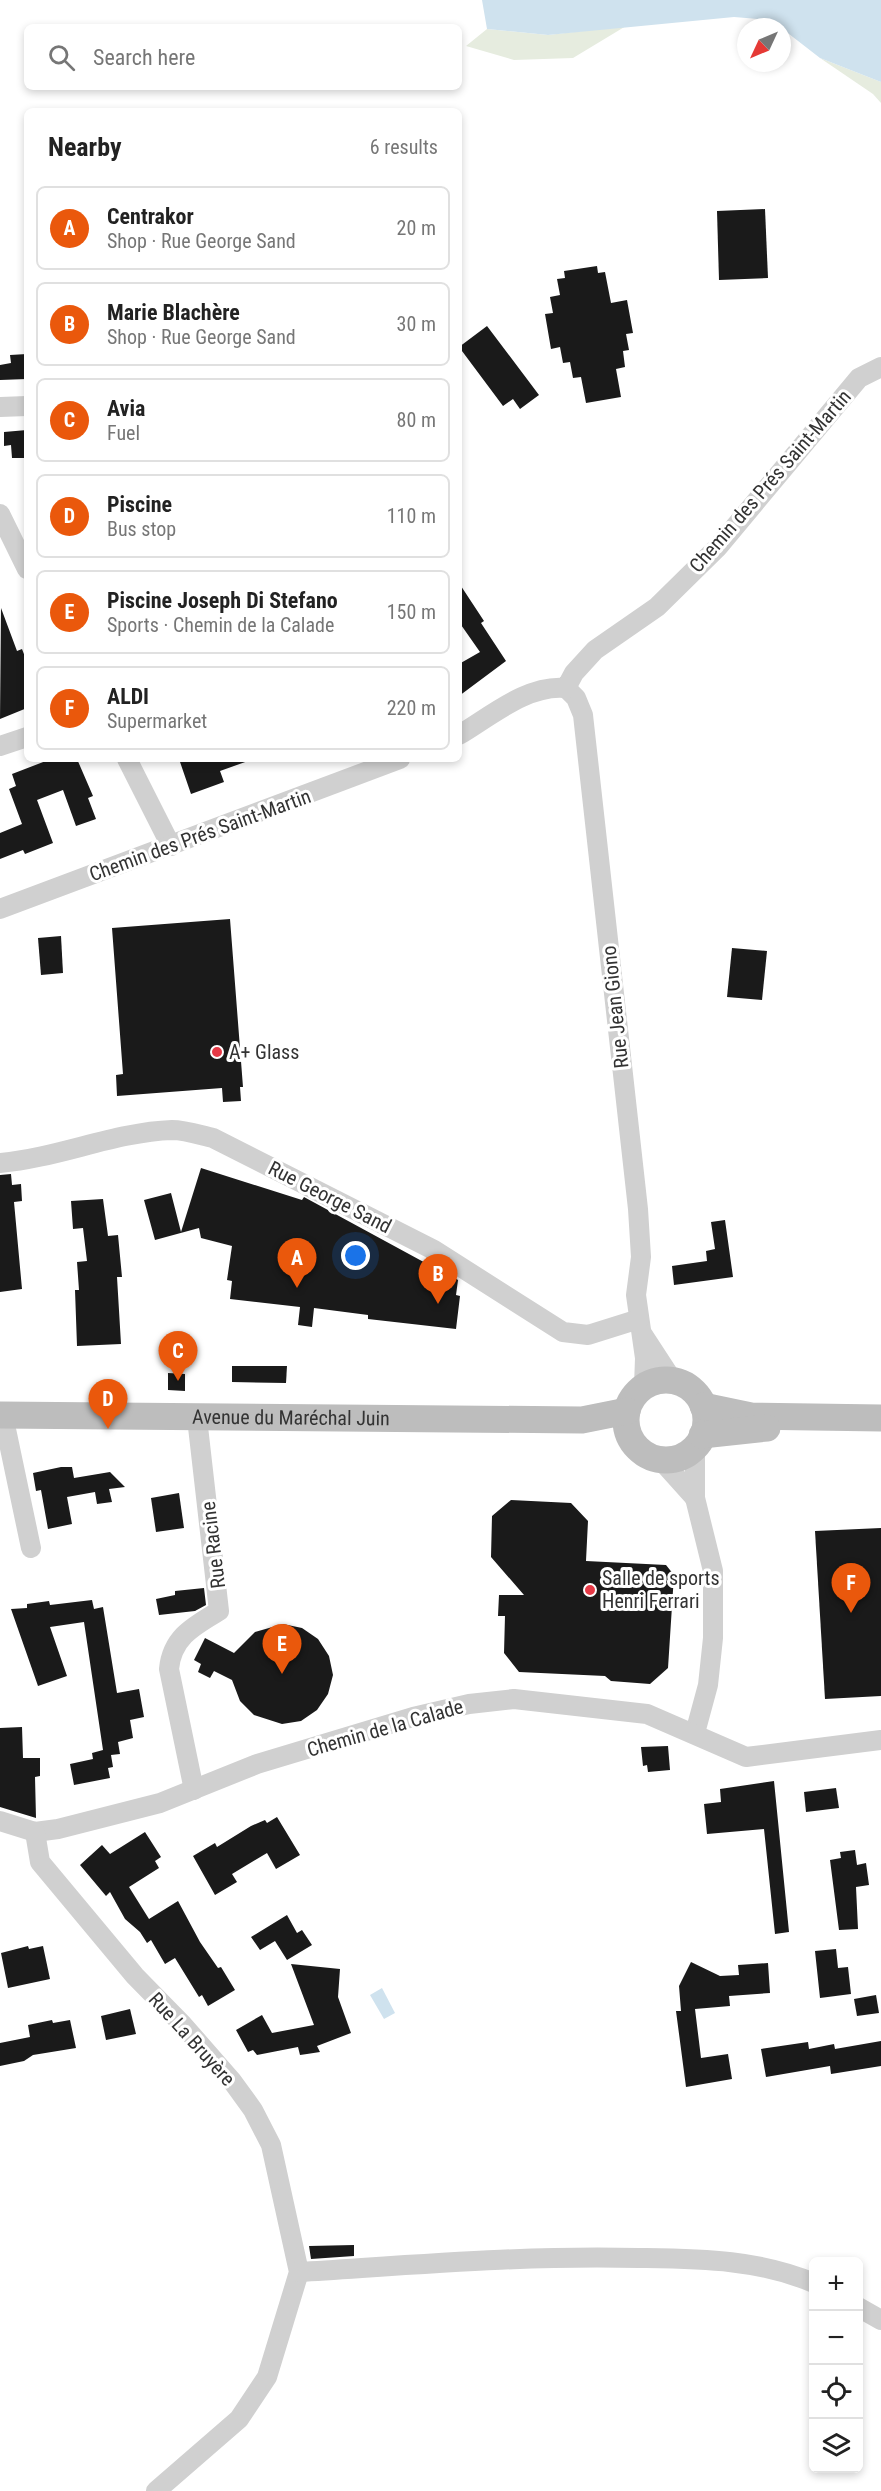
<!DOCTYPE html>
<html lang="en">
<head>
<meta charset="utf-8">
<style>
  :root { --surface:#fff; --page:#f2f2f2; --text:#222; --muted:#767676; --line:#e0e0e0; --accent:#ea580c }
  body { margin:0; font-family:"Roboto Condensed",sans-serif; background:var(--page); color:var(--text) }
  .controls { position:absolute; right:18px; bottom:18px; display:grid; overflow:hidden; border-radius:9px; box-shadow:0 3px 9px #0003 }
  .controls button { width:54px; height:54px; display:grid; place-items:center; padding:0; border:0; border-bottom:2px solid var(--line); background:var(--surface); color:var(--text); font:30px sans-serif }
  .compass { position:absolute; left:737px; top:18px; width:54px; height:54px; border-radius:50%; background:var(--surface); box-shadow:0 3px 9px #0003; rotate:226deg }
  .you { position:absolute; left:356px; top:1256px; width:21px; height:21px; margin:-15px; border:4px solid #fff; border-radius:50%; background:#1a73e8; box-shadow:0 0 0 9px #1a73e833 }
  .badge { display:grid; place-items:center; width:39px; height:39px; border-radius:50%; background:var(--accent); color:#fff; font-size:20px; font-weight:700 }
  .pin { position:absolute; translate:-50% -50px; filter:drop-shadow(0 2px 3px #0008) }
  .pin::after { content:''; position:absolute; top:32px; width:21px; height:18px; background:inherit; clip-path:polygon(0 0,100% 0,50% 100%) }
  .list { margin:0; padding:0; list-style:none }
  h2 { display:flex; justify-content:space-between; align-items:center; height:78px; margin:0; padding:0 24px; font-size:26px }
  h2 small { font-size:20px; font-weight:400; color:var(--muted) }
  .list li { display:grid; grid-template-columns:39px 1fr auto; gap:18px; align-items:center; box-sizing:border-box; height:84px; margin:0 12px 12px; padding:0 12px; border:2px solid var(--line); border-radius:9px }
  .list b { display:block; font-size:22px; white-space:nowrap }
  .list p { margin:0; font-size:20px; white-space:nowrap; color:var(--muted) }
  .list em { font-size:20px; font-style:normal; color:var(--muted) }
  .icon { flex:none; width:33px; height:33px; fill:none; stroke:currentColor; stroke-width:2; stroke-linecap:round; stroke-linejoin:round }
  .map { position:relative; flex:none; width:881px; height:2491px; overflow:hidden }
  .search { position:absolute; background:var(--surface); box-shadow:0 3px 9px #0003; left:24px; top:24px; width:438px; height:66px; display:flex; align-items:center; gap:15px; box-sizing:border-box; padding:0 21px; border-radius:9px; color:var(--muted); font-size:22px }
  .panel { position:absolute; background:var(--surface); box-shadow:0 3px 9px #0003; left:24px; top:108px; width:438px; height:654px; border-radius:9px }
  .map>svg:first-child { display:block }
  .green { fill:#e6ecdf }
  .water { fill:#cfe2ee }
  .building { fill:#1a1a1a }
  .lines { fill:none; stroke-linecap:round; stroke-linejoin:round }
  .minor { stroke:#d0d0d0; stroke-width:20 }
  .secondary { stroke:#bdbdbd; stroke-width:27 }
  .poi-dot { fill:#e63946; stroke:#fff; stroke-width:2 }
  .labels { text-anchor:middle; stroke-width:6; stroke-linejoin:round; paint-order:stroke }
  .street-label { font-size:20px; fill:#333; stroke:#fff }
  .poi-label { font-size:20px; fill:#333; stroke:#fff; text-anchor:start }
</style>
</head>
<body>
<div class="map">
<svg width="881" height="2491" viewBox="0 0 881 2491">
  <rect width="100%" height="100%" fill="#fff"/>
  <g class="green">
    <path d="M 626,26 L 573,58 L 514,60 L 466,46 L 487,29 L 548,35 Z"/>
    <path d="M 820,58 L 881,82 L 881,103 L 873,94 Z"/>
  </g>
  <g class="water">
    <path d="M 482,0 L 881,0 L 881,82 L 820,58 L 771,20 L 734,17 L 548,35 L 487,29 Z"/>
    <path d="M 382,1988 L 395,2013 L 384,2019 L 370,1995 Z"/>
  </g>
  <g class="building">
    <path d="M 765,209 L 768,278 L 719,280 L 717,211 Z"/>
    <path d="M 597,266 L 598,273 L 605,272 L 611,303 L 627,300 L 633,333 L 626,334 L 629,350 L 623,351 L 625,367 L 616,369 L 621,397 L 586,403 L 581,377 L 573,378 L 570,362 L 563,363 L 560,347 L 551,349 L 545,314 L 553,313 L 550,297 L 560,295 L 557,279 L 565,278 L 564,271 Z"/>
    <path d="M 487,326 L 539,395 L 520,409 L 513,399 L 503,406 L 459,347 Z"/>
    <path d="M 27,354 L 27,379 L 0,380 L 0,365 L 11,363 L 10,355 Z"/>
    <path d="M 27,430 L 27,458 L 12,458 L 11,445 L 4,446 L 4,432 Z"/>
    <path d="M 459,583 L 484,621 L 481,623 L 506,661 L 459,696 L 459,664 L 480,652 L 459,622 Z"/>
    <path d="M 1,608 L 17,651 L 22,649 L 27,662 L 27,708 L 0,719 Z"/>
    <path d="M 51,759 L 77,759 L 93,796 L 88,798 L 96,819 L 76,826 L 63,790 L 37,800 L 53,843 L 25,854 L 23,850 L 0,859 L 0,833 L 22,824 L 9,789 L 16,786 L 12,774 Z"/>
    <path d="M 179,759 L 248,759 L 248,761 L 220,771 L 224,782 L 191,794 Z"/>
    <path d="M 230,919 L 243,1087 L 240,1087 L 241,1101 L 223,1102 L 222,1088 L 117,1096 L 116,1075 L 123,1074 L 112,928 Z"/>
    <path d="M 61,936 L 63,973 L 41,975 L 38,938 Z"/>
    <path d="M 732,948 L 767,951 L 762,1000 L 727,997 Z"/>
    <path d="M 201,1168 L 302,1200 L 304,1197 L 431,1266 L 432,1263 L 458,1280 L 456,1295 L 460,1296 L 456,1329 L 368,1319 L 368,1315 L 314,1308 L 312,1327 L 298,1325 L 300,1307 L 230,1299 L 232,1281 L 227,1280 L 232,1246 L 201,1238 L 199,1228 L 155,1240 L 144,1200 L 171,1193 L 181,1232 Z"/>
    <path d="M 11,1174 L 12,1185 L 21,1184 L 22,1201 L 14,1202 L 22,1289 L 0,1292 L 0,1175 Z"/>
    <path d="M 103,1199 L 108,1236 L 118,1235 L 122,1277 L 117,1277 L 121,1344 L 77,1346 L 75,1290 L 79,1290 L 77,1262 L 87,1261 L 83,1228 L 73,1229 L 71,1201 Z"/>
    <path d="M 725,1220 L 733,1277 L 674,1285 L 672,1266 L 707,1261 L 706,1251 L 715,1249 L 711,1222 Z"/>
    <path d="M 232,1366 L 287,1366 L 286,1383 L 232,1382 Z"/>
    <path d="M 168,1373 L 185,1374 L 185,1391 L 168,1390 Z"/>
    <path d="M 61,1467 L 72,1467 L 74,1478 L 110,1472 L 125,1487 L 109,1489 L 112,1502 L 97,1504 L 95,1492 L 67,1497 L 72,1524 L 48,1529 L 41,1490 L 36,1491 L 33,1473 Z"/>
    <path d="M 179,1493 L 184,1528 L 156,1532 L 151,1498 Z"/>
    <path d="M 511,1500 L 571,1503 L 588,1521 L 586,1561 L 666,1565 L 674,1575 L 668,1668 L 650,1684 L 611,1681 L 605,1676 L 519,1672 L 504,1653 L 505,1616 L 498,1616 L 499,1595 L 524,1595 L 491,1557 L 492,1516 Z"/>
    <path d="M 881,1528 L 881,1696 L 825,1699 L 815,1531 Z"/>
    <path d="M 204,1588 L 206,1605 L 195,1611 L 159,1615 L 156,1599 L 175,1595 L 175,1591 Z"/>
    <path d="M 92,1600 L 94,1609 L 103,1607 L 117,1693 L 139,1689 L 144,1717 L 130,1720 L 133,1738 L 118,1742 L 120,1754 L 111,1755 L 113,1767 L 108,1768 L 110,1778 L 74,1785 L 70,1764 L 93,1759 L 92,1753 L 103,1750 L 84,1622 L 50,1627 L 67,1676 L 38,1686 L 11,1609 L 27,1608 L 27,1604 L 49,1601 L 50,1605 Z"/>
    <path d="M 283,1624 L 302,1628 L 318,1639 L 329,1656 L 333,1675 L 328,1694 L 317,1710 L 301,1721 L 282,1724 L 254,1715 L 240,1701 L 232,1680 L 214,1671 L 210,1678 L 198,1672 L 201,1664 L 194,1660 L 205,1638 L 234,1653 L 255,1632 Z"/>
    <path d="M 22,1727 L 23,1758 L 40,1758 L 40,1776 L 35,1777 L 36,1818 L 0,1807 L 0,1728 Z"/>
    <path d="M 668,1746 L 670,1770 L 648,1772 L 647,1765 L 643,1766 L 641,1747 Z"/>
    <path d="M 774,1781 L 789,1932 L 775,1934 L 764,1829 L 707,1834 L 704,1804 L 721,1802 L 720,1789 Z"/>
    <path d="M 836,1788 L 839,1808 L 806,1812 L 804,1792 Z"/>
    <path d="M 277,1817 L 300,1855 L 276,1869 L 267,1853 L 232,1874 L 237,1882 L 215,1895 L 193,1856 L 215,1843 L 217,1847 L 251,1826 L 265,1820 L 267,1823 Z"/>
    <path d="M 145,1832 L 161,1857 L 155,1861 L 159,1868 L 129,1887 L 149,1919 L 178,1901 L 200,1942 L 218,1968 L 221,1967 L 235,1990 L 208,2006 L 202,1995 L 199,1997 L 175,1958 L 165,1964 L 151,1940 L 147,1943 L 140,1932 L 125,1919 L 110,1892 L 106,1896 L 80,1865 L 102,1845 L 110,1854 Z"/>
    <path d="M 855,1850 L 857,1865 L 866,1863 L 869,1885 L 856,1887 L 858,1929 L 839,1930 L 830,1860 L 841,1858 L 840,1852 Z"/>
    <path d="M 287,1915 L 297,1933 L 302,1930 L 312,1945 L 287,1960 L 275,1941 L 260,1950 L 251,1937 Z"/>
    <path d="M 28,1946 L 29,1949 L 43,1946 L 50,1979 L 8,1988 L 1,1953 Z"/>
    <path d="M 836,1949 L 838,1968 L 848,1967 L 851,1994 L 820,1998 L 815,1951 Z"/>
    <path d="M 691,1962 L 720,1976 L 739,1975 L 738,1965 L 768,1963 L 770,1993 L 729,1996 L 730,2006 L 695,2009 L 701,2058 L 728,2054 L 732,2079 L 686,2087 L 676,2011 L 681,2011 L 679,1986 Z"/>
    <path d="M 291,1964 L 340,1969 L 338,1997 L 351,2033 L 317,2046 L 320,2052 L 307,2054 L 300,2055 L 298,2047 L 257,2055 L 253,2050 L 248,2052 L 236,2030 L 262,2015 L 272,2033 L 314,2025 Z"/>
    <path d="M 876,1995 L 879,2013 L 857,2016 L 854,1999 Z"/>
    <path d="M 130,2009 L 136,2034 L 106,2040 L 101,2016 Z"/>
    <path d="M 52,2020 L 53,2023 L 70,2020 L 76,2048 L 33,2055 L 24,2061 L 0,2066 L 0,2043 L 30,2037 L 28,2025 Z"/>
    <path d="M 881,2041 L 881,2066 L 831,2074 L 830,2066 L 766,2077 L 761,2049 L 808,2042 L 809,2049 L 834,2044 L 835,2049 Z"/>
    <path d="M 354,2245 L 354,2256 L 311,2259 L 309,2246 Z"/>
  </g>
  <g class="lines">
    <g class="minor">
      <path d="M 0,407 L 27,406"/>
      <path d="M 0,514 L 27,569"/>
      <path d="M 566,688 L 576,698 L 583,715 L 638,1209 L 641,1257 L 636,1295 L 645,1358 L 644,1386"/>
      <path d="M 459,735 C 491,716 528,684 566,688 L 574,673 L 595,650 L 657,607 L 718,547 L 859,378 L 881,367"/>
      <path d="M 0,746 L 27,737"/>
      <path d="M 127,759 L 171,846"/>
      <path d="M 0,909 L 400,759"/>
      <path d="M 0,1163 C 58,1158 115,1132 172,1130 C 185,1130 200,1135 213,1138 L 434,1250 L 563,1332 L 588,1335 L 639,1319"/>
      <path d="M 643,1335 L 673,1381"/>
      <path d="M 3,1415 L 31,1548"/>
      <path d="M 660,1459 L 695,1498"/>
      <path d="M 695,1733 L 708,1685 L 713,1638 L 713,1571 L 695,1498 L 695,1446"/>
      <path d="M 194,1790 L 169,1669 C 172,1637 194,1626 219,1611 L 197,1418"/>
      <path d="M 0,1821 L 35,1832 L 58,1829 L 160,1803 L 257,1764 L 413,1717 L 469,1704 L 514,1699 L 647,1714 L 746,1757 L 881,1740"/>
      <path d="M 35,1832 L 40,1862 L 135,1976 L 183,2025 L 232,2081 L 253,2110 L 271,2145 L 299,2272 L 267,2377 L 239,2419 L 156,2491"/>
      <path d="M 299,2272 C 412,2265 526,2255 639,2258 C 700,2259 757,2259 814,2283"/>
      <path d="M 858,2307 L 881,2320"/>
    </g>
    <g class="secondary">
      <circle cx="666" cy="1420" r="40"/>
      <path d="M 703,1406 L 751,1416 L 881,1418"/>
      <path id="s1" d="M 0,1415 L 582,1420 L 627,1411"/>
      <path d="M 702,1435 L 767,1428"/>
    </g>
  </g>
  <g class="poi-dot">
    <circle cx="217" cy="1052" r="6"/>
    <circle cx="590" cy="1590" r="6"/>
  </g>
  <g class="labels">
    <g class="street-label">
      <text transform="translate(770 481) rotate(-49)" y="7">Chemin des Prés Saint-Martin</text>
      <text transform="translate(200 835) rotate(-20)" y="7">Chemin des Prés Saint-Martin</text>
      <text transform="translate(615 1007) rotate(-96)" y="7">Rue Jean Giono</text>
      <text transform="translate(330 1197) rotate(27)" y="7">Rue George Sand</text>
      <text dy="7" stroke="none"><textPath href="#s1" startOffset="291">Avenue du Maréchal Juin</textPath></text>
      <text transform="translate(213 1545) rotate(-97)" y="7">Rue Racine</text>
      <text transform="translate(385 1728) rotate(-16)" y="7">Chemin de la Calade</text>
      <text transform="translate(192 2039) rotate(48)" y="7">Rue La Bruyère</text>
    </g>
    <g class="poi-label">
      <text x="229" y="1059">A+ Glass</text>
      <text x="602" y="1585">Salle de sports<tspan x="602" dy="23">Henri Ferrari</tspan></text>
    </g>
  </g>
</svg>
<div class="controls">
<button>+</button>
<button>−</button>
<button><svg class="icon" aria-label="locate" viewBox="0 0 24 24"><circle cx="12" cy="12" r="6"/><path d="M12 2v4M12 18v4M2 12h4M18 12h4"/></svg></button>
<button><svg class="icon" aria-label="layers" viewBox="0 0 24 24"><path d="M12 4l9 5-9 5-9-5zM3 14l9 5 9-5"/></svg></button>
</div>
<svg class="compass" viewBox="-18 -18 36 36"><path d="M0-13l5 13h-10z" fill="#e53935"/><path d="M0 13l5-13h-10z" fill="#767676"/></svg>
<div class="you"></div>
<div class="pin badge" style="left:297px;top:1288px">A</div>
<div class="pin badge" style="left:438px;top:1304px">B</div>
<div class="pin badge" style="left:178px;top:1381px">C</div>
<div class="pin badge" style="left:108px;top:1429px">D</div>
<div class="pin badge" style="left:282px;top:1674px">E</div>
<div class="pin badge" style="left:851px;top:1613px">F</div>
<div class="search"><svg class="icon" aria-label="search" viewBox="0 0 24 24"><circle cx="10" cy="10" r="6"/><path d="M15 15l6 6"/></svg>Search here</div>
<section class="panel">
<h2>Nearby<small>6 results</small></h2>
<ul class="list">
<li><span class="badge">A</span><div><b>Centrakor</b><p>Shop · Rue George Sand</p></div><em>20 m</em></li>
<li><span class="badge">B</span><div><b>Marie Blachère</b><p>Shop · Rue George Sand</p></div><em>30 m</em></li>
<li><span class="badge">C</span><div><b>Avia</b><p>Fuel</p></div><em>80 m</em></li>
<li><span class="badge">D</span><div><b>Piscine</b><p>Bus stop</p></div><em>110 m</em></li>
<li><span class="badge">E</span><div><b>Piscine Joseph Di Stefano</b><p>Sports · Chemin de la Calade</p></div><em>150 m</em></li>
<li><span class="badge">F</span><div><b>ALDI</b><p>Supermarket</p></div><em>220 m</em></li>
</ul>
</section>
</div>
</body>
</html>
